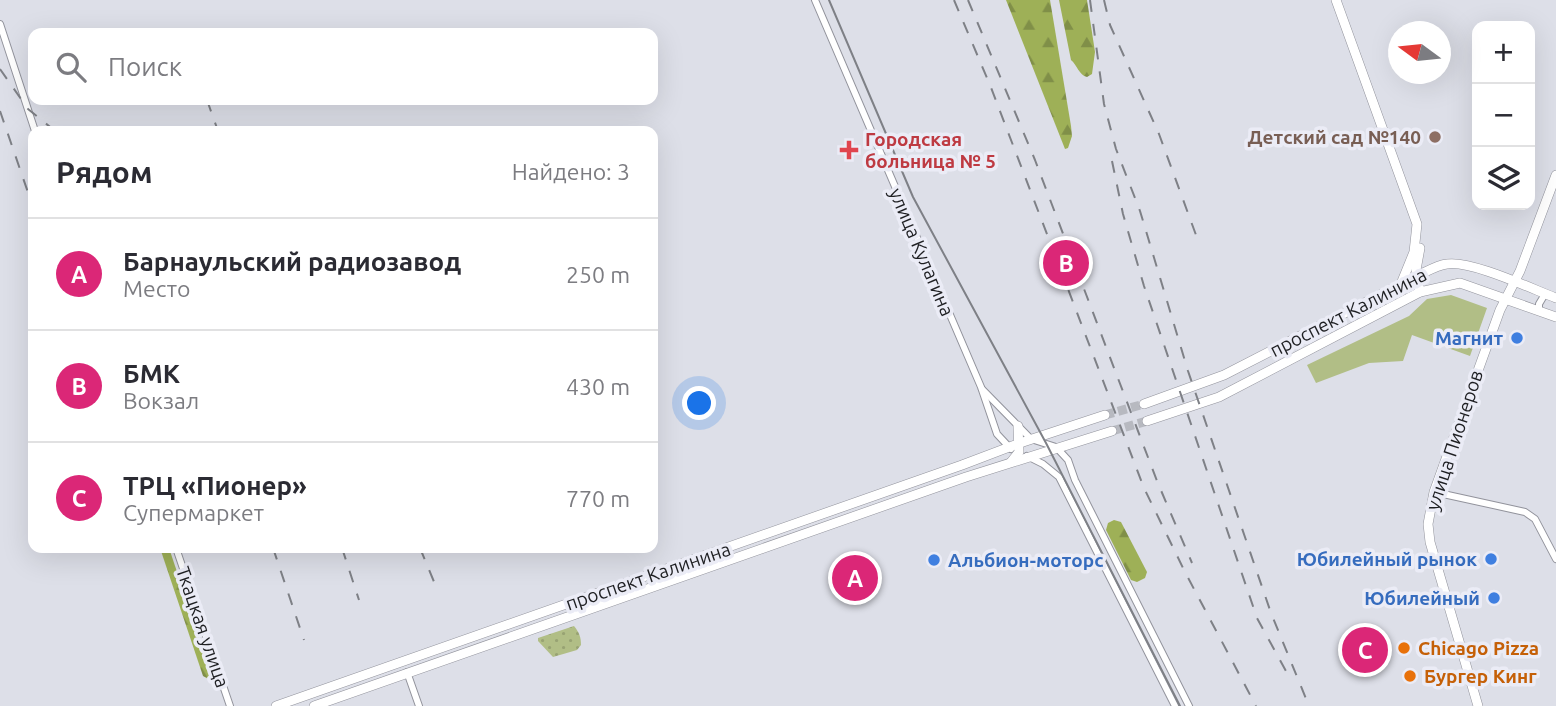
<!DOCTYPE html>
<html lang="ru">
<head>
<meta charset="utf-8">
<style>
  :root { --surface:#fff; --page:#f7f7f7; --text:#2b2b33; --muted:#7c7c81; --line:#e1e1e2; --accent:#db2777 }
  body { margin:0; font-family:Ubuntu,sans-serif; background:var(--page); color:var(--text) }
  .controls { position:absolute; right:21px; top:21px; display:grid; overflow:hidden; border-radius:14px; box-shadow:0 7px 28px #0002 }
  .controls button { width:63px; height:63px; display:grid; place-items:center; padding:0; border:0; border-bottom:2px solid var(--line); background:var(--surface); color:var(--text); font:35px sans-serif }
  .compass { position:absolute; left:1388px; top:21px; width:63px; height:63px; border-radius:50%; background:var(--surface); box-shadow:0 7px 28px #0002; rotate:285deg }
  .you { position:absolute; left:700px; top:404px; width:24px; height:24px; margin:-18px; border:5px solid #fff; border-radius:50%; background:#1a73e8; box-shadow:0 0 0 10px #1a73e833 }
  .badge { display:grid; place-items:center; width:46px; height:46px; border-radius:50%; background:var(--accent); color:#fff; font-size:23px; font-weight:700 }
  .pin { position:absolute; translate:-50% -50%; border:4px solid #fff; box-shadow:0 2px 7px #0006 }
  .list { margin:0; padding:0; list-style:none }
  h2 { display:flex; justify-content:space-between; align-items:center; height:91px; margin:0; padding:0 28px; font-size:30px }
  h2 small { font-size:23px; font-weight:400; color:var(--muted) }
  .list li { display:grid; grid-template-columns:46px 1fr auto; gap:21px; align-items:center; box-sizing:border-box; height:112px; padding:0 28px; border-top:2px solid var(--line) }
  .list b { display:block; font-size:26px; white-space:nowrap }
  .list p { margin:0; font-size:23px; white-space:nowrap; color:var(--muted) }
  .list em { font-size:23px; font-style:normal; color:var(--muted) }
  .icon { flex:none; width:38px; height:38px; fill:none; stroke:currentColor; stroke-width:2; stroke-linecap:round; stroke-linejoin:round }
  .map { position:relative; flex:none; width:1556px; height:706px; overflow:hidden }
  .search { position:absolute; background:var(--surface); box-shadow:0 7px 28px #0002; left:28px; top:28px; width:630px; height:77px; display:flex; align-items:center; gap:18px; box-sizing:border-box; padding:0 24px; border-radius:14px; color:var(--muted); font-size:26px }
  .panel { position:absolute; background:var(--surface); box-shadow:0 7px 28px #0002; left:28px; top:126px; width:630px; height:427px; border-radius:14px }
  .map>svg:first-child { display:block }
  .grass { fill:url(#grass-dots) }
  .forest { fill:url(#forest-firs) }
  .green { fill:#b1be86 }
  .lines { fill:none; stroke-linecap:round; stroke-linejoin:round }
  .secondary-tunnel { stroke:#b7b9c0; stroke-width:9; stroke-dasharray:9 4.5; stroke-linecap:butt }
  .street-casing { stroke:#92939c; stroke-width:8 }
  .secondary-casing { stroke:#92939c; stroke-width:10 }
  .street { stroke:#fff; stroke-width:6 }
  .secondary { stroke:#fff; stroke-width:9 }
  .tram { stroke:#7e8086; stroke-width:2 }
  .rail { stroke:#7e8086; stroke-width:2; stroke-dasharray:12 12; stroke-linecap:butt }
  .education-dot { fill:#8d6e63; stroke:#ebecf6; stroke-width:2.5 }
  .health-dot { fill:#e0444e; stroke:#ebecf6; stroke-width:2.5 }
  .shop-dot { fill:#3f7fe0; stroke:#ebecf6; stroke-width:2.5 }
  .food-dot { fill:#e8710a; stroke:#ebecf6; stroke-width:2.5 }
  .labels { text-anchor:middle; stroke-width:7; stroke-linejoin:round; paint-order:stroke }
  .education-label { font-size:19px; font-weight:bold; fill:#785e54; stroke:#ebecf6; text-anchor:end }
  .health-label { font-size:19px; font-weight:bold; fill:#be3a42; stroke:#ebecf6; text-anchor:start }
  .street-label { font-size:19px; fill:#1e1f22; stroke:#ebecf6 }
  .shop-label { font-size:19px; font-weight:bold; fill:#366cbe; stroke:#ebecf6; text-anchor:end }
  .food-label { font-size:19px; font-weight:bold; fill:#c56008; stroke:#ebecf6; text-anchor:start }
</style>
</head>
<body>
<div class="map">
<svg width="1556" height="706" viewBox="0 0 1556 706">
  <defs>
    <pattern id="grass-dots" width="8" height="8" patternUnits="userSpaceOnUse" patternTransform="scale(1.75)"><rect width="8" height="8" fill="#b1be86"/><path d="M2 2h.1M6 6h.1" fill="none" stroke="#98a373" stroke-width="1.8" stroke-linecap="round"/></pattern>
    <pattern id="forest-firs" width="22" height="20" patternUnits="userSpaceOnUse" patternTransform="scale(1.75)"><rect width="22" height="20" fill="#9eb057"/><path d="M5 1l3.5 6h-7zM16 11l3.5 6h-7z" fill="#808f48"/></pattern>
  </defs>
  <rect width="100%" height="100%" fill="#dddfe8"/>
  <path class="grass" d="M 574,626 C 579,632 581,637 581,645 L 577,650 L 553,657 L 538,641 L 538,638 Z"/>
  <g class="forest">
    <path d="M 1006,0 L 1050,0 L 1071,126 L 1072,136 L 1068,148 L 1065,149 Z"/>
    <path d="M 1059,0 L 1087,0 L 1095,52 L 1092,74 L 1087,77 C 1079,75 1077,65 1071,60 Z"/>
    <path d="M 1114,520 L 1121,522 L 1147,572 L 1145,578 L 1137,582 L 1131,580 L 1106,530 L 1108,523 Z"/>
    <path d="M 160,548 L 169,548 L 210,670 L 210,680 L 203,676 Z"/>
  </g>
  <path class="green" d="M 1451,295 L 1487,308 L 1470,356 L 1412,335 L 1403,361 L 1369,363 L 1316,383 L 1307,365 L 1409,316 L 1427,299 Z"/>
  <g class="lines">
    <g class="secondary-tunnel">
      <path d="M 1105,415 L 1144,404"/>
      <path d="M 1112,431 L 1147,421"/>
    </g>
    <defs>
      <g id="street">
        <path d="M 815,0 L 981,387 L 997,434 L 1011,449"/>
        <path d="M 0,24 L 35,131"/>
        <path d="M 1539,311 L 1539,304 L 1545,294"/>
        <path d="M 982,389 L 1031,439 L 1056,447 L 1068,460 L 1075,480 L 1189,706"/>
        <path d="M 1027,456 L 1043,464 L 1059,477 L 1175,706"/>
        <path d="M 1434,492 L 1525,512 L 1535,519 L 1556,559"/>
        <path d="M 176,548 L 230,706"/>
        <path d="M 407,672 L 419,706"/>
      </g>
      <g id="secondary">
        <path d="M 1336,0 L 1417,224 L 1414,252 L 1401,284"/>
        <path d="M 1420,248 L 1416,270 L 1420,292"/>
        <path d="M 1144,404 L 1224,375 L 1417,276 C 1426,272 1437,265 1447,264 C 1471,260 1532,289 1556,298"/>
        <path d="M 1147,421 L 1219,397 L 1420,292 L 1460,283 L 1556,317"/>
        <path d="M 1011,462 L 1019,452 L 1018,426"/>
        <path d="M 276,706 L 962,465 L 1020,443 L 1105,415"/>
        <path d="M 314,706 L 966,477 L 1112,431"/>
        <path d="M 1478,706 L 1430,542 L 1428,524 L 1434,492 L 1500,310 L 1520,271 L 1556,175"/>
      </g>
    </defs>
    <use href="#street" class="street-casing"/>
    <use href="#secondary" class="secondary-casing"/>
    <use href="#street" class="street"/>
    <use href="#secondary" class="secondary"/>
    <path class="tram" d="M 829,0 L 913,197 L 1046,443 L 1180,706"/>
    <g class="rail">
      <path d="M 954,0 L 990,85 L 1144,488 L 1185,572 L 1256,706"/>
      <path d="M 968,0 L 1035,160 L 1157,481 L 1192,563"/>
      <path d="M 1090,0 L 1104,104 L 1116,149 L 1140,211 L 1188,371 L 1271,613 L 1309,706"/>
      <path d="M 1104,0 L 1110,25 L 1159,134 L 1196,235"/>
      <path d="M 0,69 L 28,109 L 55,131"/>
      <path d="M 207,100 L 218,131"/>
      <path d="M 0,111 L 33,207"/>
      <path d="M 1112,161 L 1123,214 L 1144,286 L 1257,618 L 1287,673"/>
      <path d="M 273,548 L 304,640"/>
      <path d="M 342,548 L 359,600"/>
      <path d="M 420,548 L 437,589"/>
    </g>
  </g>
  <circle class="education-dot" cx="1435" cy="137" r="7"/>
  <path class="health-dot" d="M845.5 139.5h7v7h7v7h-7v7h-7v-7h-7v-7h7z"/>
  <g class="shop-dot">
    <circle cx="1517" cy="338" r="7"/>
    <circle cx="1491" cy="559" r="7"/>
    <circle cx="934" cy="560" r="7"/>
    <circle cx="1494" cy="598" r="7"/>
  </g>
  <g class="food-dot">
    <circle cx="1404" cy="648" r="7"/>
    <circle cx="1410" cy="676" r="7"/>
  </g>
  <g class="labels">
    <g class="education-label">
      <text x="1421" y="144">Детский сад №140</text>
    </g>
    <g class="health-label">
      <text x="865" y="146">Городская<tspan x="865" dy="22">больница № 5</tspan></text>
    </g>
    <g class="street-label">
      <text transform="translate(922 252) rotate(67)" y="7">улица Кулагина</text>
      <text transform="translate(1348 312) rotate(-27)" y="7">проспект Калинина</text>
      <text transform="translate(1454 440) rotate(-72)" y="7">улица Пионеров</text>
      <text transform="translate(648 576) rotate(-19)" y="7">проспект Калинина</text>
      <text transform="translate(203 627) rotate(71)" y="7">Ткацкая улица</text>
    </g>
    <g class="shop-label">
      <text x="1503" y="345">Магнит</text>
      <text x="1477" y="566">Юбилейный рынок</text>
      <text x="948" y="567" text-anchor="start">Альбион-моторс</text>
      <text x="1480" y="605">Юбилейный</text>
    </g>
    <g class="food-label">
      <text x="1418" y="655">Chicago Pizza</text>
      <text x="1424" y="683">Бургер Кинг</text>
    </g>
  </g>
</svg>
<div class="controls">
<button>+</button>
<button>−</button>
<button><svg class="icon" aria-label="layers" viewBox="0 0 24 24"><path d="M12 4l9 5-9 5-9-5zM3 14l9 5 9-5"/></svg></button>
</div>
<svg class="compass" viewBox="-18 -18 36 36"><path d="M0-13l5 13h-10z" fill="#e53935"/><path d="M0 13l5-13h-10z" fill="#7c7c81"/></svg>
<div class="you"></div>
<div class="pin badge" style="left:855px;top:578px">A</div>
<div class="pin badge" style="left:1066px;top:263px">B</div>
<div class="pin badge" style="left:1365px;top:650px">C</div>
<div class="search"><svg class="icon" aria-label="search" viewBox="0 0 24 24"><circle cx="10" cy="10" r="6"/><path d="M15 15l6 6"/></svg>Поиск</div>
<section class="panel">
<h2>Рядом<small>Найдено: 3</small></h2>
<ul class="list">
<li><span class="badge">A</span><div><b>Барнаульский радиозавод</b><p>Место</p></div><em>250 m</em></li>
<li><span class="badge">B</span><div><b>БМК</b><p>Вокзал</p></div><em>430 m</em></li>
<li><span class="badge">C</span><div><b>ТРЦ «Пионер»</b><p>Супермаркет</p></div><em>770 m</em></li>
</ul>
</section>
</div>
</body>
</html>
